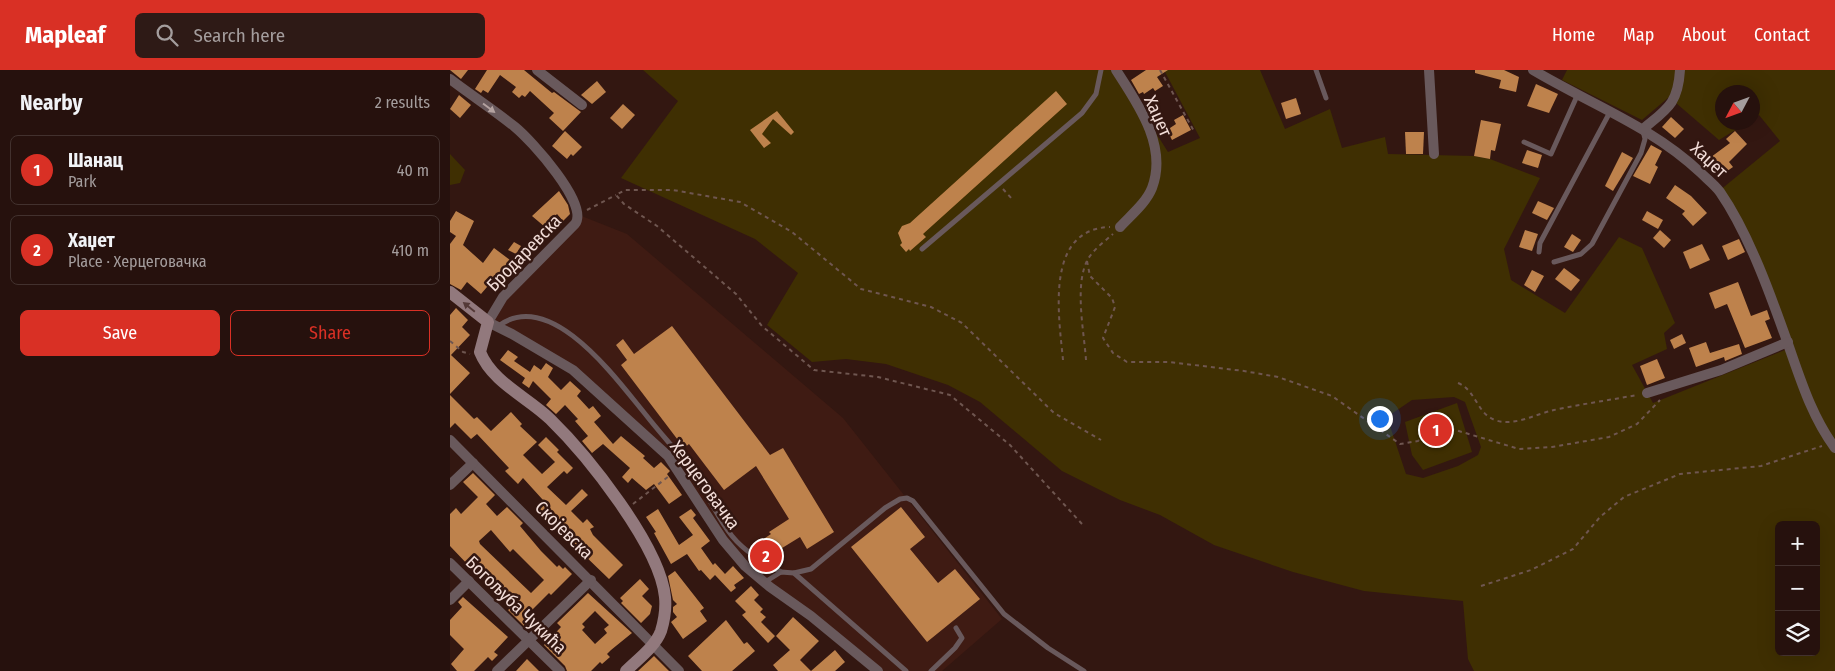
<!DOCTYPE html>
<html lang="en">
<head>
<meta charset="utf-8">
<style>
  :root { --surface:#26110d; --page:#2e1a16; --text:#f1f3f6; --muted:#a49d9d; --line:#42312e; --accent:#d93025 }
  body { margin:0; font-family:"Fira Sans Condensed",sans-serif; background:var(--page); color:var(--text) }
  .controls { position:absolute; right:15px; bottom:15px; display:grid; overflow:hidden; border-radius:8px; box-shadow:0 5px 20px #0002 }
  .controls button { width:45px; height:45px; display:grid; place-items:center; padding:0; border:0; border-bottom:1px solid var(--line); background:var(--surface); color:var(--text); font:25px sans-serif }
  .compass { position:absolute; left:1265px; top:15px; width:45px; height:45px; border-radius:50%; background:var(--surface); box-shadow:0 5px 20px #0002; rotate:229deg }
  .you { position:absolute; left:929px; top:348px; width:18px; height:18px; margin:-12px; border:4px solid #fff; border-radius:50%; background:#1a73e8; box-shadow:0 0 0 8px #1a73e833 }
  .badge { display:grid; place-items:center; width:32px; height:32px; border-radius:50%; background:var(--accent); color:#fff; font-size:16px; font-weight:700 }
  .pin { position:absolute; translate:-50% -50%; border:2px solid #fff; box-shadow:0 1px 5px #0006 }
  .list { margin:0; padding:0; list-style:none }
  h2 { display:flex; justify-content:space-between; align-items:center; height:65px; margin:0; padding:0 20px; font-size:21px }
  h2 small { font-size:16px; font-weight:400; color:var(--muted) }
  .list li { display:grid; grid-template-columns:32px 1fr auto; gap:15px; align-items:center; box-sizing:border-box; height:70px; margin:0 10px 10px; padding:0 10px; border:1px solid var(--line); border-radius:8px }
  .list b { display:block; font-size:19px; white-space:nowrap }
  .list p { margin:0; font-size:16px; white-space:nowrap; color:var(--muted) }
  .list em { font-size:16px; font-style:normal; color:var(--muted) }
  .actions { display:flex; gap:10px; padding:15px 20px }
  .actions a { flex:1; padding:11px 0; border:1px solid var(--accent); border-radius:8px; text-align:center; font-size:18px; color:var(--accent) }
  .actions .main { background:var(--accent); color:#fff }
  .icon { flex:none; width:28px; height:28px; fill:none; stroke:currentColor; stroke-width:2; stroke-linecap:round; stroke-linejoin:round }
  .map { position:relative; flex:none; width:1385px; height:601px; overflow:hidden }
  header { display:flex; align-items:center; gap:30px; box-sizing:border-box; height:70px; padding:0 25px; background:var(--accent); color:#fff }
  header strong { font-size:24px }
  nav { display:flex; gap:28px; margin-inline-start:auto; font-size:18px }
  .search { width:350px; height:45px; background:var(--page); display:flex; align-items:center; gap:12px; box-sizing:border-box; padding:0 18px; border-radius:8px; color:var(--muted); font-size:19px }
  main { display:flex }
  aside { flex:1; background:var(--surface) }
  .map>svg:first-child { display:block }
  .built { fill:#3f1b13 }
  .green { fill:#3f2f02; fill-rule:evenodd }
  .building { fill:#be824c; fill-rule:evenodd }
  .lines { fill:none; stroke-linecap:round; stroke-linejoin:round }
  .path { stroke:#6f5650; stroke-width:2; stroke-dasharray:4 4; stroke-linecap:butt }
  .lane { stroke:#69595c; stroke-width:5 }
  .street { stroke:#69595c; stroke-width:10 }
  .secondary { stroke:#92797d; stroke-width:12 }
  .oneway { fill:#b4a2a0 }
  .oneway2 { fill:#543937 }
  .labels { text-anchor:middle; stroke-width:5; stroke-linejoin:round; paint-order:stroke }
  .street-label { font-size:18px; fill:#f2ddd8; stroke:#331711 }
</style>
</head>
<body>
<header>
<strong>Mapleaf</strong>
<div class="search"><svg class="icon" aria-label="search" viewBox="0 0 24 24"><circle cx="10" cy="10" r="6"/><path d="M15 15l6 6"/></svg>Search here</div>
<nav><a>Home</a><a>Map</a><a>About</a><a>Contact</a></nav>
</header>
<main>
<aside>
<h2>Nearby<small>2 results</small></h2>
<ul class="list">
<li><span class="badge">1</span><div><b>Шанац</b><p>Park</p></div><em>40 m</em></li>
<li><span class="badge">2</span><div><b>Хаџет</b><p>Place · Херцеговачка</p></div><em>410 m</em></li>
</ul>
<div class="actions"><a class="main">Save</a><a>Share</a></div>
</aside>
<div class="map">
<svg width="1385" height="601" viewBox="0 0 1385 601">
  <rect width="100%" height="100%" fill="#331711"/>
  <path class="built" d="M 129,145 L 177,164 L 393,348 L 552,549 L 492,601 L 428,601 L 295,496 L 218,386 L 123,300 L 38,252 Z"/>
  <g class="green">
    <path d="M 193,0 L 666,0 L 718,82 L 750,68 L 714,0 L 810,0 L 835,59 L 880,39 L 892,78 L 935,67 L 938,84 L 1024,86 L 1040,89 L 1090,108 L 1054,179 L 1061,210 L 1115,243 L 1169,167 L 1192,178 L 1225,253 L 1214,263 L 1217,279 L 1182,295 L 1203,333 L 1340,278 L 1295,166 L 1269,121 L 1330,71 L 1309,45 L 1303,49 L 1302,22 L 1272,22 L 1272,52 L 1297,53 L 1269,70 L 1219,27 L 1192,50 L 1112,10 L 1117,0 L 1385,0 L 1385,601 L 1024,601 L 1018,589 L 1013,531 L 914,521 L 843,502 L 764,475 L 710,445 L 670,430 L 612,401 L 530,332 L 498,315 L 436,294 L 396,289 L 362,292 L 317,255 L 348,203 L 305,169 L 171,108 L 228,31 ZM 1004,327 L 1015,332 L 1031,377 L 1028,385 L 1008,396 L 973,408 L 956,404 L 937,347 L 962,330 ZM 1329,455 L 1366,455 L 1366,582 L 1329,582 Z"/>
    <path d="M 0,84 L 15,100 L 10,113 L 0,115 Z"/>
    <path d="M 1007,333 L 1022,382 L 973,400 L 962,385 L 955,352 Z"/>
  </g>
  <g class="building">
    <path d="M 0,0 L 18,0 L 11,9 Z"/>
    <path d="M 37,0 L 74,0 L 102,23 L 104,22 L 131,42 L 113,61 L 99,48 L 104,43 L 80,21 L 75,27 L 72,25 L 69,28 L 62,22 L 66,17 L 50,5 L 38,23 L 33,20 L 31,23 L 25,19 Z"/>
    <path d="M 696,0 L 718,0 L 707,7 L 713,16 L 705,21 L 703,18 L 694,24 L 693,22 L 689,24 L 681,10 Z"/>
    <path d="M 1025,0 L 1054,0 L 1069,7 L 1066,22 L 1049,18 L 1051,10 L 1025,3 Z"/>
    <path d="M 147,11 L 156,22 L 142,34 L 131,25 Z"/>
    <path d="M 1086,14 L 1108,24 L 1099,43 L 1077,36 Z"/>
    <path d="M 606,21 L 617,34 L 473,164 L 476,167 L 460,181 L 459,179 L 456,182 L 450,175 L 452,173 L 448,163 L 452,156 L 460,153 Z"/>
    <path d="M 9,25 L 21,35 L 10,48 L 0,39 Z"/>
    <path d="M 846,28 L 851,44 L 836,49 L 831,33 Z"/>
    <path d="M 173,34 L 185,45 L 172,59 L 160,48 Z"/>
    <path d="M 327,41 L 344,62 L 341,65 L 323,49 L 312,64 L 321,73 L 314,78 L 300,60 Z"/>
    <path d="M 733,45 L 741,60 L 722,70 L 717,60 L 726,54 L 724,50 Z"/>
    <path d="M 1221,47 L 1234,59 L 1225,68 L 1212,57 Z"/>
    <path d="M 1031,50 L 1051,54 L 1045,81 L 1041,80 L 1040,89 L 1024,86 Z"/>
    <path d="M 115,61 L 132,77 L 123,86 L 121,84 L 117,89 L 102,76 Z"/>
    <path d="M 1285,61 L 1297,74 L 1279,92 L 1283,97 L 1270,106 L 1257,90 L 1280,73 L 1276,69 Z"/>
    <path d="M 955,62 L 974,62 L 973,84 L 956,84 Z"/>
    <path d="M 1201,75 L 1212,81 L 1205,95 L 1208,97 L 1200,114 L 1183,106 Z"/>
    <path d="M 1077,80 L 1092,85 L 1088,98 L 1072,93 Z"/>
    <path d="M 1172,82 L 1183,88 L 1163,121 L 1155,116 Z"/>
    <path d="M 1225,115 L 1241,126 L 1257,143 L 1243,156 L 1232,144 L 1235,141 L 1216,128 Z"/>
    <path d="M 109,121 L 118,135 L 120,144 L 113,151 L 107,144 L 95,157 L 82,146 Z"/>
    <path d="M 1088,131 L 1104,138 L 1097,150 L 1082,143 Z"/>
    <path d="M 6,141 L 24,151 L 13,175 L 33,193 L 44,178 L 60,190 L 31,224 L 17,212 L 11,220 L 0,214 L 0,174 L 6,166 L 0,162 L 0,151 Z"/>
    <path d="M 1197,141 L 1213,150 L 1208,159 L 1192,150 Z"/>
    <path d="M 1075,160 L 1088,164 L 1082,181 L 1069,177 Z"/>
    <path d="M 1210,160 L 1221,170 L 1214,178 L 1203,168 Z"/>
    <path d="M 1122,164 L 1131,170 L 1123,182 L 1114,177 Z"/>
    <path d="M 1289,169 L 1295,182 L 1278,190 L 1272,176 Z"/>
    <path d="M 64,172 L 71,176 L 66,184 L 58,180 Z"/>
    <path d="M 1252,174 L 1260,190 L 1240,199 L 1233,182 Z"/>
    <path d="M 1114,198 L 1130,210 L 1121,221 L 1105,209 Z"/>
    <path d="M 1082,200 L 1094,206 L 1085,222 L 1074,215 Z"/>
    <path d="M 1288,212 L 1301,246 L 1317,240 L 1320,249 L 1315,251 L 1322,268 L 1295,278 L 1277,234 L 1265,239 L 1259,223 Z"/>
    <path d="M 6,238 L 18,250 L 12,257 L 20,265 L 1,285 L 20,303 L 0,324 L 0,245 Z"/>
    <path d="M 222,256 L 320,385 L 333,378 L 384,462 L 357,479 L 350,467 L 324,483 L 312,470 L 321,464 L 319,462 L 339,449 L 306,396 L 274,420 L 239,374 L 234,378 L 171,295 L 177,290 L 166,275 L 173,269 L 184,284 Z"/>
    <path d="M 1232,264 L 1236,273 L 1224,279 L 1220,270 Z"/>
    <path d="M 1256,272 L 1260,283 L 1289,274 L 1292,284 L 1275,291 L 1274,287 L 1246,297 L 1239,278 Z"/>
    <path d="M 58,280 L 68,287 L 64,291 L 80,302 L 84,295 L 91,300 L 96,293 L 103,298 L 98,307 L 111,320 L 120,311 L 131,321 L 127,326 L 139,339 L 143,336 L 151,346 L 144,352 L 163,374 L 171,366 L 195,386 L 193,388 L 204,398 L 211,392 L 220,401 L 217,404 L 232,425 L 219,434 L 204,414 L 196,420 L 182,408 L 178,413 L 172,407 L 180,398 L 153,374 L 142,383 L 132,371 L 138,366 L 125,351 L 128,349 L 115,335 L 106,344 L 96,335 L 101,329 L 83,311 L 79,318 L 72,313 L 75,308 L 50,290 Z"/>
    <path d="M 1207,289 L 1215,308 L 1197,315 L 1190,296 Z"/>
    <path d="M 0,325 L 24,349 L 27,347 L 41,361 L 61,342 L 72,354 L 70,356 L 87,372 L 73,385 L 92,404 L 105,392 L 88,375 L 96,367 L 109,380 L 107,382 L 123,398 L 117,404 L 114,401 L 97,417 L 116,435 L 132,419 L 138,425 L 121,441 L 133,453 L 137,449 L 144,457 L 140,459 L 143,465 L 173,495 L 159,509 L 131,482 L 113,459 L 111,461 L 87,436 L 93,430 L 73,408 L 68,414 L 55,401 L 59,398 L 27,364 L 21,369 L 5,353 L 0,358 Z"/>
    <path d="M 23,403 L 45,425 L 36,434 L 47,446 L 57,437 L 73,453 L 70,456 L 91,481 L 107,497 L 109,495 L 113,499 L 115,497 L 122,504 L 101,525 L 99,523 L 75,547 L 81,554 L 76,558 L 58,540 L 62,537 L 48,523 L 51,520 L 24,494 L 20,497 L 0,476 L 0,444 L 6,438 L 11,444 L 28,427 L 13,412 ZM 41,460 L 60,482 L 63,479 L 94,510 L 81,523 L 30,474 L 29,471 Z"/>
    <path d="M 451,437 L 475,467 L 460,479 L 488,513 L 505,499 L 530,529 L 477,572 L 401,477 Z"/>
    <path d="M 208,439 L 229,475 L 243,465 L 229,447 L 241,439 L 246,445 L 243,448 L 260,471 L 251,478 L 263,495 L 265,493 L 275,504 L 283,496 L 294,508 L 284,515 L 286,518 L 281,522 L 265,505 L 260,510 L 251,500 L 249,501 L 237,484 L 221,494 L 204,463 L 206,462 L 196,447 Z"/>
    <path d="M 225,501 L 254,538 L 250,541 L 257,551 L 233,569 L 221,552 L 227,547 L 223,542 L 223,537 L 227,534 L 223,530 L 218,506 Z"/>
    <path d="M 190,509 L 199,519 L 192,526 L 202,536 L 200,544 L 191,553 L 171,533 L 173,531 L 170,528 Z"/>
    <path d="M 301,516 L 309,525 L 304,530 L 313,539 L 310,542 L 316,547 L 311,552 L 325,566 L 318,573 L 292,545 L 296,542 L 285,531 Z"/>
    <path d="M 138,523 L 182,563 L 161,580 L 157,584 L 160,587 L 152,594 L 150,592 L 141,601 L 117,601 L 115,596 L 94,575 L 111,557 L 107,553 ZM 145,541 L 159,555 L 154,559 L 157,563 L 145,574 L 132,560 L 135,557 L 132,554 Z"/>
    <path d="M 13,527 L 58,567 L 44,582 L 48,585 L 42,591 L 38,587 L 24,601 L 7,601 L 1,594 L 14,579 L 0,565 L 0,550 L 12,537 L 8,532 Z"/>
    <path d="M 343,547 L 369,571 L 350,590 L 361,601 L 385,580 L 395,592 L 385,601 L 328,601 L 323,595 L 340,580 L 326,566 Z"/>
    <path d="M 276,550 L 294,574 L 297,572 L 305,581 L 282,601 L 252,601 L 238,586 Z"/>
    <path d="M 204,586 L 219,601 L 188,601 Z"/>
    <path d="M 77,589 L 89,601 L 66,601 Z"/>
  </g>
  <g class="lines">
    <g class="path">
      <path d="M 710,0 L 745,63"/>
      <path d="M 553,119 L 562,129"/>
      <path d="M 137,140 L 166,125"/>
      <path d="M 637,191 L 640,206 L 662,228 L 665,237 L 653,268 L 663,283 L 677,292 L 719,292 L 794,301 L 828,307 L 882,326 L 950,374 L 968,371 L 978,362 L 992,356 L 1069,379 L 1102,377 L 1159,367 L 1187,354 L 1210,330"/>
      <path d="M 0,271 L 13,282 L 20,284"/>
      <path d="M 613,290 C 609,247 594,159 660,157"/>
      <path d="M 636,290 C 634,261 624,214 638,189 C 644,179 655,171 663,164"/>
      <path d="M 1008,313 C 1026,320 1027,344 1045,350 C 1063,357 1086,344 1104,340 C 1132,334 1160,330 1187,325"/>
      <path d="M 183,434 L 219,406"/>
      <path d="M 632,454 L 560,375 L 500,325 L 428,307 L 364,300 L 312,256 L 286,224 L 257,199 L 207,156 L 174,134 L 166,125 L 175,120 L 223,120 L 290,132 L 342,162 L 411,219 L 481,237 L 512,253 L 604,343 L 651,370"/>
      <path d="M 1031,516 L 1081,500 L 1123,479 L 1150,447 L 1174,427 L 1230,404 L 1311,396 L 1372,376"/>
    </g>
    <g class="lane">
      <path d="M 866,0 L 876,28"/>
      <path d="M 1074,72 L 1101,84 L 1127,26"/>
      <path d="M 472,179 L 632,43 L 646,24 L 651,0"/>
      <path d="M 1089,182 L 1090,173 L 1160,42"/>
      <path d="M 1104,192 L 1131,184 L 1142,174 L 1191,83 L 1195,69 L 1193,61"/>
      <path d="M 47,257 C 100,215 167,310 196,345 C 210,363 226,380 240,398 C 256,419 265,445 282,466 C 295,482 313,492 331,502"/>
      <path d="M 344,503 L 361,499 L 435,438 L 450,429 L 457,428 L 463,431 L 554,544 L 598,578 L 634,601"/>
      <path d="M 315,512 L 331,502 L 344,503 L 456,601"/>
      <path d="M 481,601 L 505,578 L 512,568 L 506,558"/>
    </g>
    <g class="street">
      <path d="M 87,0 L 132,35"/>
      <path d="M 666,0 C 688,34 718,76 702,118 C 696,133 681,145 670,157"/>
      <path d="M 979,0 L 984,84"/>
      <path d="M 1083,0 C 1140,34 1203,57 1251,103 C 1257,109 1265,115 1270,122 C 1299,164 1321,226 1338,274 C 1351,311 1362,347 1385,378"/>
      <path d="M 0,9 C 21,25 44,40 65,57 C 81,70 140,135 125,154 L 53,227 L 38,252 L 62,264 L 123,300 L 218,386 L 273,470 L 295,496 L 320,517 L 361,546 L 428,601"/>
      <path d="M 1193,59 C 1217,39 1228,34 1230,0"/>
      <path d="M 1197,323 L 1271,300 L 1338,272"/>
      <path d="M 0,370 L 229,601"/>
      <path d="M 0,415 L 23,393"/>
      <path d="M 0,493 L 110,601"/>
      <path d="M 0,530 L 19,511"/>
      <path d="M 47,601 L 141,510"/>
    </g>
    <path class="secondary" d="M 0,222 L 38,252 L 30,282 C 42,312 77,327 100,349 C 137,385 210,476 215,527 C 216,537 214,551 211,561 C 205,577 188,589 176,601"/>
  </g>
  <defs><path id="oneway-solid" d="M-6-.8H1V-3.2L6.5 0L1 3.2V.8H-6Z" transform="scale(1.25)"/></defs>
  <use class="oneway" href="#oneway-solid" transform="translate(39 38) rotate(37)"/>
  <use class="oneway2" href="#oneway-solid" transform="translate(19 237) rotate(-141)"/>
  <g class="labels">
    <g class="street-label">
      <text transform="translate(708 46) rotate(66)" y="6">Хаџет</text>
      <text transform="translate(1259 90) rotate(43)" y="6">Хаџет</text>
      <text transform="translate(74 183) rotate(-46)" y="6">Бродаревска</text>
      <text transform="translate(255 415) rotate(54)" y="6">Херцеговачка</text>
      <text transform="translate(114 460) rotate(45)" y="6">Скојевска</text>
      <text transform="translate(66 535) rotate(44)" y="6">Богољуба Чукића</text>
    </g>
  </g>
</svg>
<div class="controls">
<button>+</button>
<button>−</button>
<button><svg class="icon" aria-label="layers" viewBox="0 0 24 24"><path d="M12 4l9 5-9 5-9-5zM3 14l9 5 9-5"/></svg></button>
</div>
<svg class="compass" viewBox="-18 -18 36 36"><path d="M0-13l5 13h-10z" fill="#e53935"/><path d="M0 13l5-13h-10z" fill="#a49d9d"/></svg>
<div class="you"></div>
<div class="pin badge" style="left:986px;top:360px">1</div>
<div class="pin badge" style="left:316px;top:486px">2</div>
</div>
</main>
</body>
</html>
